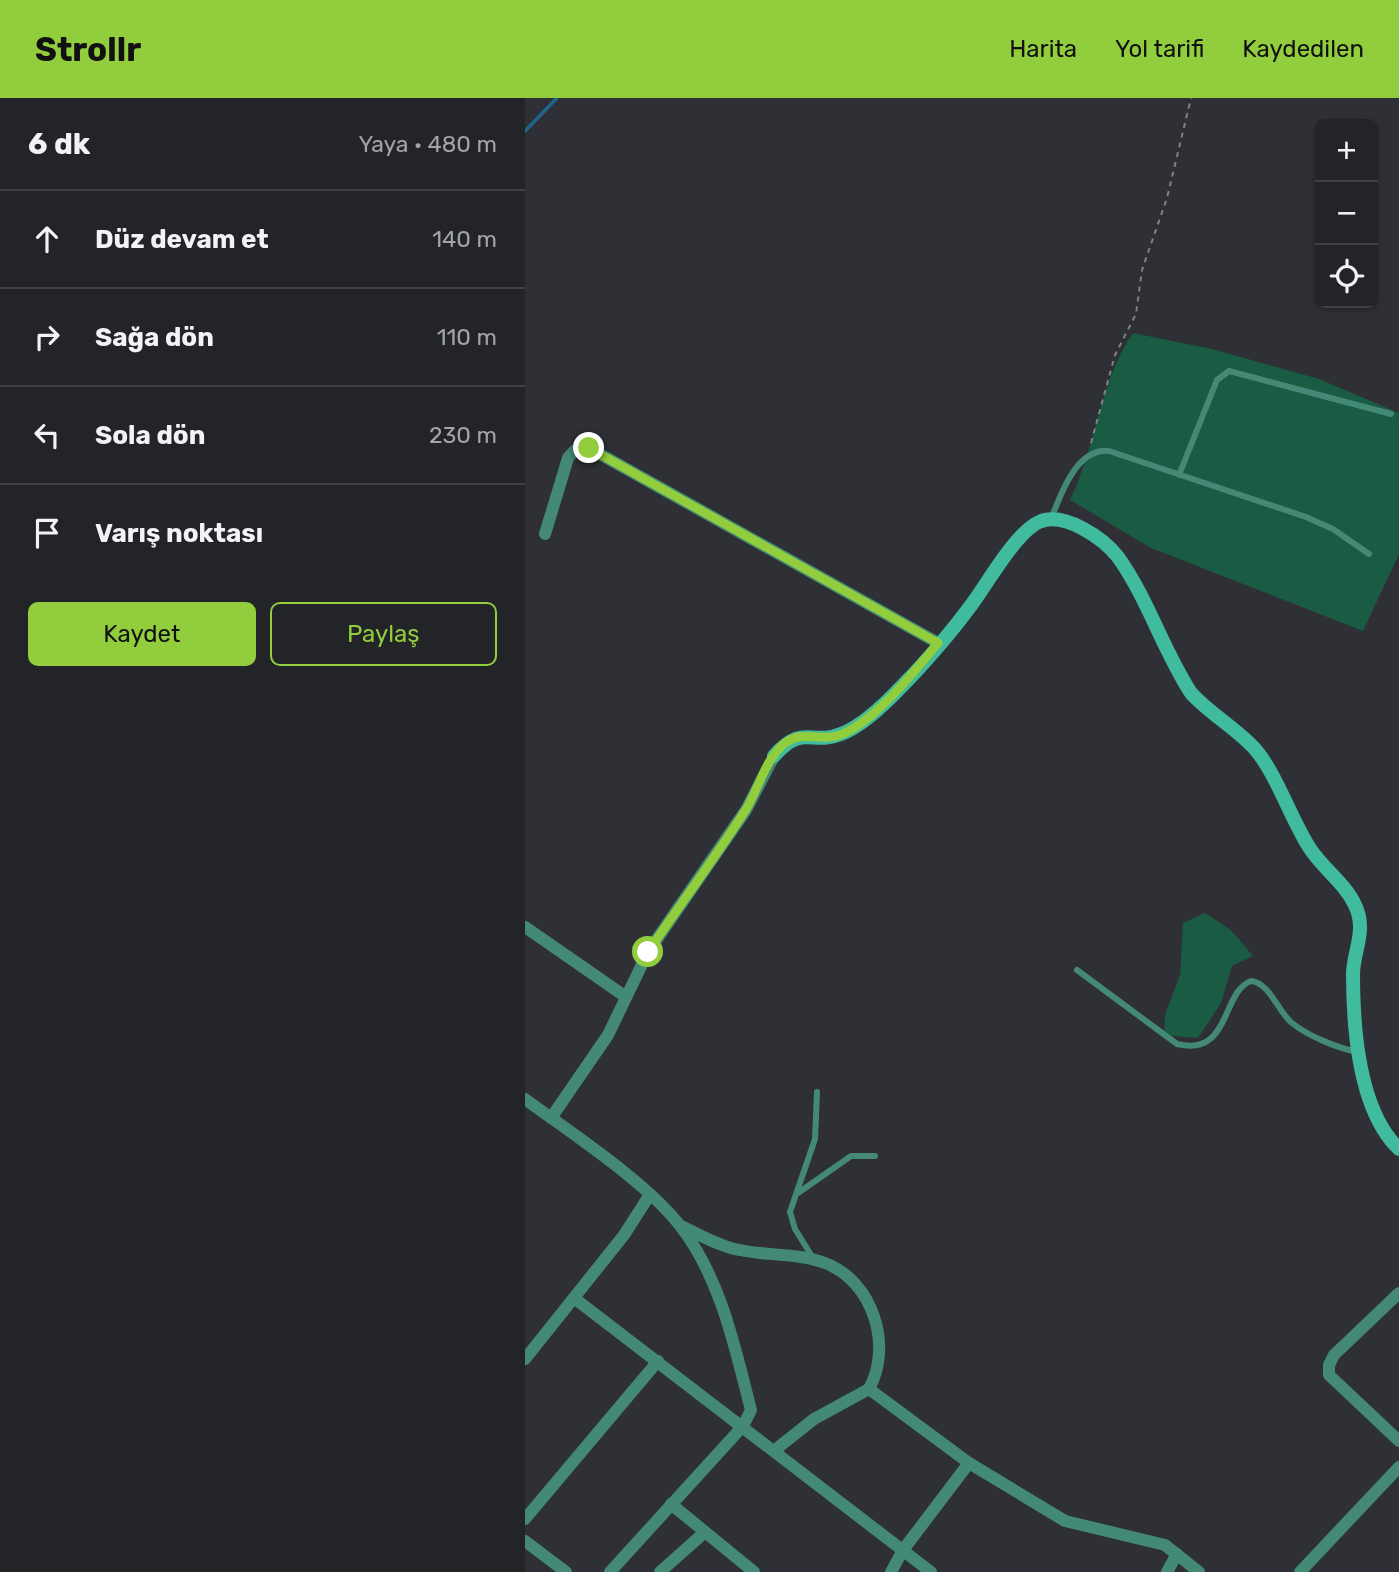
<!DOCTYPE html>
<html lang="tr">
<head>
<meta charset="utf-8">
<style>
  :root { --surface:#222428; --page:#2e3034; --text:#f1f3f6; --muted:#a2a4a8; --line:#3f4145; --accent:#92cd3e }
  body { margin:0; font-family:Rubik,sans-serif; background:var(--page); color:var(--text) }
  .controls { position:absolute; right:21px; top:21px; display:grid; overflow:hidden; border-radius:10px; box-shadow:0 2px 5px #0004 }
  .controls button { width:63px; height:63px; display:grid; place-items:center; padding:0; border:0; border-bottom:2px solid var(--line); background:var(--surface); color:var(--text); font:35px sans-serif }
  .stop { position:absolute; width:21px; height:21px; margin:-16px; border:5px solid #92cd3e; border-radius:50%; background:#fff }
  .stop.end { background:#92cd3e; border-color:#fff; box-shadow:0 2px 7px #0008 }
  .list { margin:0; padding:0; list-style:none }
  h2 { display:flex; justify-content:space-between; align-items:center; height:91px; margin:0; padding:0 28px; font-size:30px }
  h2 small { font-size:23px; font-weight:400; color:var(--muted) }
  .list li { display:grid; grid-template-columns:46px 1fr auto; gap:21px; align-items:center; box-sizing:border-box; height:98px; padding:0 28px; border-top:2px solid var(--line) }
  .list b { display:block; font-size:26px; white-space:nowrap }
  .list em { font-size:23px; font-style:normal; color:var(--muted) }
  .actions { display:flex; gap:14px; padding:21px 28px }
  .actions a { flex:1; padding:16px 0; border:2px solid var(--accent); border-radius:10px; text-align:center; font-size:24px; color:var(--accent) }
  .actions .main { background:var(--accent); color:#111 }
  .icon { flex:none; width:38px; height:38px; fill:none; stroke:currentColor; stroke-width:2; stroke-linecap:round; stroke-linejoin:round }
  .map { position:relative; flex:none; width:874px; height:1474px; overflow:hidden }
  header { display:flex; align-items:center; gap:42px; box-sizing:border-box; height:98px; padding:0 35px; background:var(--accent); color:#111 }
  header strong { font-size:33px }
  nav { display:flex; gap:38px; margin-inline-start:auto; font-size:24px }
  main { display:flex }
  aside { flex:1; background:var(--surface) }
  .map>svg:first-child { display:block }
  .green { fill:#195b43 }
  .lines { fill:none; stroke-linecap:round; stroke-linejoin:round }
  .stream { stroke:#1f668a; stroke-width:3.5 }
  .path { stroke:#818287; stroke-width:2; stroke-dasharray:5 5; stroke-linecap:butt }
  .lane { stroke:#438976; stroke-width:6 }
  .street { stroke:#438976; stroke-width:12 }
  .secondary { stroke:#40bb9d; stroke-width:14 }
  .route { stroke:#92cd3e; stroke-width:9 }
</style>
</head>
<body>
<header>
<strong>Strollr</strong>
<nav><a>Harita</a><a>Yol tarifi</a><a>Kaydedilen</a></nav>
</header>
<main>
<aside>
<h2>6 dk<small>Yaya · 480 m</small></h2>
<ul class="list">
<li><svg class="icon" aria-label="ahead" viewBox="0 0 24 24"><path d="M12 20V5M6 11l6-6 6 6"/></svg><div><b>Düz devam et</b></div><em>140 m</em></li>
<li><svg class="icon" aria-label="right" viewBox="0 0 24 24"><path d="M7 20v-9h11M14 6l5 5-5 5"/></svg><div><b>Sağa dön</b></div><em>110 m</em></li>
<li><svg class="icon" aria-label="left" viewBox="0 0 24 24"><path d="M17 20v-9H6M10 6l-5 5 5 5"/></svg><div><b>Sola dön</b></div><em>230 m</em></li>
<li><svg class="icon" aria-label="arrive" viewBox="0 0 24 24"><path d="M6 21V4h12l-3 4 3 4H6"/></svg><div><b>Varış noktası</b></div></li>
</ul>
<div class="actions"><a class="main">Kaydet</a><a>Paylaş</a></div>
</aside>
<div class="map">
<svg width="874" height="1474" viewBox="0 0 874 1474">
  <rect width="100%" height="100%" fill="#2e3035"/>
  <g class="green">
    <path d="M 608,235 L 687,251 L 794,281 L 874,315 L 874,456 L 838,533 L 626,450 L 545,402 C 571,349 574,284 608,235 Z"/>
    <path d="M 680,815 L 706,832 L 728,858 L 707,868 L 696,905 L 673,940 L 639,937 L 640,917 L 655,877 L 658,825 Z"/>
  </g>
  <g class="lines">
    <path class="stream" d="M 0,33 L 32,0"/>
    <path class="path" d="M 566,345 L 590,257 L 611,216 L 617,172 L 642,100 L 666,0"/>
    <g class="lane">
      <path d="M 654,377 L 692,282 L 704,273 L 866,316"/>
      <path d="M 526,421 C 536,396 551,350 584,353 L 781,419 L 808,431 L 844,456"/>
      <path d="M 552,872 L 652,946 C 706,959 696,894 726,883 C 745,885 753,914 767,925 C 783,938 812,950 833,954"/>
      <path d="M 273,1095 L 326,1058 L 350,1058"/>
      <path d="M 288,1160 L 270,1131 L 265,1114 L 290,1041 L 292,994"/>
    </g>
    <g class="street">
      <path d="M 20,436 L 43,360 L 50,352 L 64,350 L 413,545"/>
      <path d="M 0,829 L 101,899"/>
      <path d="M 0,1001 C 46,1035 123,1085 156,1129 C 196,1181 210,1250 226,1312 L 218,1328 L 85,1474"/>
      <path d="M 26,1020 L 83,937 L 123,854 L 221,712 L 249,658"/>
      <path d="M 156,1128 C 174,1136 195,1149 215,1152 C 242,1158 274,1155 300,1165 C 348,1183 368,1248 344,1291"/>
      <path d="M 874,1195 L 809,1257 L 804,1267 L 804,1277 L 874,1343"/>
      <path d="M 49,1200 L 406,1474"/>
      <path d="M 0,1261 L 99,1137 L 124,1098"/>
      <path d="M 250,1352 L 289,1321 L 344,1291 L 444,1365 L 540,1423 L 640,1447 L 674,1474"/>
      <path d="M 146,1406 L 229,1474"/>
      <path d="M 0,1421 L 133,1263"/>
      <path d="M 0,1443 L 41,1474"/>
      <path d="M 135,1474 L 180,1434"/>
      <path d="M 366,1474 L 378,1452 L 444,1365"/>
      <path d="M 642,1474 L 652,1456"/>
      <path d="M 775,1474 L 874,1369"/>
    </g>
    <path class="secondary" d="M 249,658 C 278,625 286,648 316,636 C 338,628 362,604 378,587 C 399,566 427,533 444,510 C 461,488 490,435 514,424 C 539,413 578,440 593,459 C 623,501 638,552 666,595 C 685,616 711,630 730,651 C 751,675 766,721 784,749 C 797,770 820,785 830,807 C 842,832 829,851 828,875 C 828,929 833,1012 874,1051"/>
  </g>
  <g class="lines">
    <path class="route" d="M 64,350 L 413,545 C 390,573 347,627 312,638 C 294,643 277,632 260,645 C 240,661 233,693 220,713 C 189,761 155,807 123,854"/>
  </g>
</svg>
<div class="controls">
<button>+</button>
<button>−</button>
<button><svg class="icon" aria-label="locate" viewBox="0 0 24 24"><circle cx="12" cy="12" r="6"/><path d="M12 2v4M12 18v4M2 12h4M18 12h4"/></svg></button>
</div>
<div class="stop" style="left:123px;top:854px"></div>
<div class="stop end" style="left:64px;top:350px"></div>
</div>
</main>
</body>
</html>
